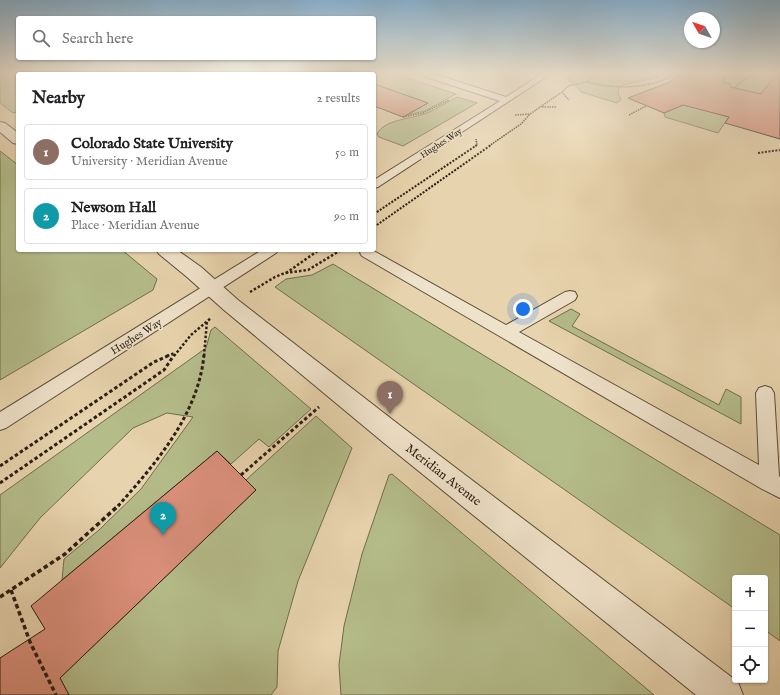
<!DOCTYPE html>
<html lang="en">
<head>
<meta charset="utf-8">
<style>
  :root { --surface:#fff; --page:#f2f2f2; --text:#202124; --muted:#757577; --line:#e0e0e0; --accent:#8f2418 }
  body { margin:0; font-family:"IM FELL English",serif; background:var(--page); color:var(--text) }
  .controls { position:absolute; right:12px; bottom:12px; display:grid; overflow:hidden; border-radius:4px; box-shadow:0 1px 3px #0004 }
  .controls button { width:36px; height:36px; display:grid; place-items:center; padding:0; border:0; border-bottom:1px solid var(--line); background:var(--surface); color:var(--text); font:20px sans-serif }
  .compass { position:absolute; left:684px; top:12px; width:36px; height:36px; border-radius:50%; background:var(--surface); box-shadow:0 1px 3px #0004; rotate:310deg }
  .you { position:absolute; left:523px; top:309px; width:14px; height:14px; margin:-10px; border:3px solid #fff; border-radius:50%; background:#1a73e8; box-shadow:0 0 0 6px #1a73e833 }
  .badge { display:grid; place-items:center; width:26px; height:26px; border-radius:50%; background:var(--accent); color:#fff; font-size:13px; font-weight:700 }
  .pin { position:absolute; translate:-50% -33px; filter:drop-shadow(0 1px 2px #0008) }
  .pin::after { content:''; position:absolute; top:21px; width:14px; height:12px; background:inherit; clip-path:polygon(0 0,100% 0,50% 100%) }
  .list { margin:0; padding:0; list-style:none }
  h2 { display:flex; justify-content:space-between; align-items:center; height:52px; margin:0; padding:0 16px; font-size:17px }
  h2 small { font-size:13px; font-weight:400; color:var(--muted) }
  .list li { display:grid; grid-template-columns:26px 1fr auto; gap:12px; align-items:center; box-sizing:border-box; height:56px; margin:0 8px 8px; padding:0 8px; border:1px solid var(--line); border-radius:4px }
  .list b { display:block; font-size:15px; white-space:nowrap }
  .list p { margin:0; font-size:13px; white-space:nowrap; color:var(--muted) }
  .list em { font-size:13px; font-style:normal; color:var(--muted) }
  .icon { flex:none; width:22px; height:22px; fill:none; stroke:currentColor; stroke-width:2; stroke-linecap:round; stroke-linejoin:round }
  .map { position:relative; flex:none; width:780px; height:695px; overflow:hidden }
  .search { position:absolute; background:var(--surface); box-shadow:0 1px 3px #0004; left:16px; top:16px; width:360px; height:44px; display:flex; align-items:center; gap:10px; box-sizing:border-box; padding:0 14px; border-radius:4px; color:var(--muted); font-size:15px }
  .panel { position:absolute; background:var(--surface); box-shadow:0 1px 3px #0004; left:16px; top:72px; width:360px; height:180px; border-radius:4px }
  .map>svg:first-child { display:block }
  .green { fill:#b4bc8a; stroke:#6f6d4e }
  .building { fill:#db907c; stroke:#2a1e12 }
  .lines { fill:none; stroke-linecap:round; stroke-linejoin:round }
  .service-casing { stroke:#594b39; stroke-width:2 }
  .minor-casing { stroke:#594b39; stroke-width:2 }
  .path-far4 { stroke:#2a1e12; stroke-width:1.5; stroke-dasharray:1.5 1; stroke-linecap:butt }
  .path-far3 { stroke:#2a1e12; stroke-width:2; stroke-dasharray:2 1.5; stroke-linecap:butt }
  .path-far2 { stroke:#2a1e12; stroke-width:2.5; stroke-dasharray:2.5 2; stroke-linecap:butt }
  .path-far1 { stroke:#2a1e12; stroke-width:3; stroke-dasharray:3.5 2.5; stroke-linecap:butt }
  .path { stroke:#2a1e12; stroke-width:3.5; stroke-dasharray:4.5 3; stroke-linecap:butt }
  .service { fill:#efe2ca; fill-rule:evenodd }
  .minor { fill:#efe2ca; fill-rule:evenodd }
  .labels { text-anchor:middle; stroke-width:3.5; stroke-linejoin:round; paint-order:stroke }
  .far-street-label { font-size:9px; fill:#2a1e12; stroke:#efe2ca }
  .street-label { font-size:11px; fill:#2a1e12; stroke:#efe2ca }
  .near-street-label { font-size:13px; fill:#2a1e12; stroke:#efe2ca }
</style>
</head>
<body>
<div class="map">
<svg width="780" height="695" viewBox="0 0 780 695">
  <rect width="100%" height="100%" fill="#e7d3ad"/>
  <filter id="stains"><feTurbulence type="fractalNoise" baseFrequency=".005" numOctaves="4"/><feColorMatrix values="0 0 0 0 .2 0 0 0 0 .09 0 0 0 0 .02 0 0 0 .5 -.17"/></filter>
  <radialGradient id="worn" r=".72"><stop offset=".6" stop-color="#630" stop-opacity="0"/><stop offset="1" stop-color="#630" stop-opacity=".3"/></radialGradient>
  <g class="green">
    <path d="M 0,73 L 167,73 L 18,74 L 18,112 L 13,113 L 0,103 Z"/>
    <path d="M 301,73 L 392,73 L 456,94 L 425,111 L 407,115 L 428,103 L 374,84 L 374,74 Z"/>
    <path d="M 578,73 L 654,73 L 659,77 L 623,85 L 619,88 L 618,93 L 621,100 L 617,103 L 581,92 L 577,86 L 568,80 Z"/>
    <path d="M 723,73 L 767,73 L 780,75 L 761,94 L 730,87 L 723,83 Z"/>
    <path d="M 714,92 L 715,113 L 729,117 L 718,133 L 665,117 L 664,113 Z"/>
    <path d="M 457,97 L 477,103 L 403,146 L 379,137 L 377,134 C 384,119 413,119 427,113 C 437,109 447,102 457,97 Z"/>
    <path d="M 0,151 L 18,165 L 18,250 L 122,250 L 157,279 L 153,290 L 0,380 Z"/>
    <path d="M 333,264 L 780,535 L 780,641 L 765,630 L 765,578 L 735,578 L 735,609 L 275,287 L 286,279 L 312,275 Z"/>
    <path d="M 571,309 L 580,314 L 572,326 L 719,405 L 726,389 L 741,397 L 741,424 L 549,321 Z"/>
    <path d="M 215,327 L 311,409 L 269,447 L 259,439 L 231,464 L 217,451 L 62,580 L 64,559 L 99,530 L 141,489 L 193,417 L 167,413 L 133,428 L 40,518 L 0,568 L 0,495 L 206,348 L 211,330 Z"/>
    <path d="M 316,416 L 352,448 L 298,581 L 278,651 L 277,687 L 271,695 L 69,695 L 60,678 L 256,490 L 246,480 Z"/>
    <path d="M 392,474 L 654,695 L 341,695 L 339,665 L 344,626 L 362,554 L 389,475 Z"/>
  </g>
  <g class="building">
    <path d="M 682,73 L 723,73 L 723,82 L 730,84 L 730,87 L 761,94 L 777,73 L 780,73 L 780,139 L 725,123 L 729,117 L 683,105 L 664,113 L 628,98 L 670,82 Z"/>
    <path d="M 374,84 L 428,103 L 403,117 L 374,106 Z"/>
    <path d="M 217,451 L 256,490 L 60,678 L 69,695 L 0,695 L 0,658 L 45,629 L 31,606 Z"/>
  </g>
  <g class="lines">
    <defs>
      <g id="service">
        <path d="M 419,73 L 431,73 L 506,97 L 543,73 L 552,73 L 378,187 L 374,188 L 374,180 L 500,101 L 420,75 Z"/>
        <path d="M 262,250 L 278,250 L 276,253 L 6,428 L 0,430 L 0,412 Z"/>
        <path d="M 362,250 L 372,250 L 506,325 L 565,292 L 570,291 L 575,292 L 577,296 L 575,300 L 519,332 L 759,465 L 756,393 L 759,388 L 765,386 L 771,388 L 774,393 L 779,476 L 780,477 L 780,498 L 762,489 L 362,256 L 360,253 Z"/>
      </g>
      <g id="minor">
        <path d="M 0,122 L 5,123 L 18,133 L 18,144 L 13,143 L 0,132 Z"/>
        <path d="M 156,250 L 177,250 L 201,267 L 238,300 L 402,427 L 738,682 L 743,695 L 696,695 L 384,443 L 224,310 L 187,277 L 159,254 Z"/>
      </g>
    </defs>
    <use href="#service" class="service-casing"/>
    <use href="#minor" class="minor-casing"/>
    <g class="path-far4">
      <path d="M 298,73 L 300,74"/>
      <path d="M 187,74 L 190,73"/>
      <path d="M 206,74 L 209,73"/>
      <path d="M 566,79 L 574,73"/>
      <path d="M 586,82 C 615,89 650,90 676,73"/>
      <path d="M 735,88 C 746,74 763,74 779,73"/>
      <path d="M 562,92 L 569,100"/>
      <path d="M 542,107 L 557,107"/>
      <path d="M 515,115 L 530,114"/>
      <path d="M 629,115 L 646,106"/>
      <path d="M 403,117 L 423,113 L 449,100"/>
      <path d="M 475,146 L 477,145 L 476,139"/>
      <path d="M 489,146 L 521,124 L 530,114 L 562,92 L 568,86 L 586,82 L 599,73"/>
    </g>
    <g class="path-far3">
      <path d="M 758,153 L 780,150"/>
      <path d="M 374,214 L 477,145"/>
      <path d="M 374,227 L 491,145"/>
    </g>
    <g class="path-far2">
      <path d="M 286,273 L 319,250"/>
      <path d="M 250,292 L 275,277 L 285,273 L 308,270 L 341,250"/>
      <path d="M 167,356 L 175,353"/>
      <path d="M 174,356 L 191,335 L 211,318"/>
      <path d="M 204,356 L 207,321"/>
    </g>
    <g class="path-far1">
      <path d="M 0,466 L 154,362 L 170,355"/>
      <path d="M 241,475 L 319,407"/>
      <path d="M 0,483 L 164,370 L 174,355"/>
      <path d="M 118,506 C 156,463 198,415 204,355"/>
    </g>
    <g class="path">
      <path d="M 11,590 L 30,642 L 56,695"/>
      <path d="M 0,597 L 65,554 L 119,505"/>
    </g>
    <use href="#service" class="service"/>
    <use href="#minor" class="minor"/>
  </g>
  <linearGradient id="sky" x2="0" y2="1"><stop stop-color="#89b4d4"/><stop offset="0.43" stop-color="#f4ebda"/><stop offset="1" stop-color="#f4ebda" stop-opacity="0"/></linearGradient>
  <rect width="780" height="170" fill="url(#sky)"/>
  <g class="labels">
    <g class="far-street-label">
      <text transform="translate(441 143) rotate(-33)" y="3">Hughes Way</text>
    </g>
    <g class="street-label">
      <text transform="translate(136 336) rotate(-32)" y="4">Hughes Way</text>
    </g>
    <g class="near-street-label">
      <text transform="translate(444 474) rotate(38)" y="5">Meridian Avenue</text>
    </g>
  </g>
  <rect width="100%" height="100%" filter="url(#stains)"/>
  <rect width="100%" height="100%" fill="url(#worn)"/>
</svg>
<div class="controls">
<button>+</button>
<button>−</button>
<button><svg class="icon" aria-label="locate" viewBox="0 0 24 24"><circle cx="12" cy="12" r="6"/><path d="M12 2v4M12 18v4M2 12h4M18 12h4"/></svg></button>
</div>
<svg class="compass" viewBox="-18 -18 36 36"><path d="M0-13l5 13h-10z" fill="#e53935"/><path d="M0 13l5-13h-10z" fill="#757577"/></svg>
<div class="you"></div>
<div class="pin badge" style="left:390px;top:414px;background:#8d6e63">1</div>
<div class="pin badge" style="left:163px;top:535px;background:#0f9aa8">2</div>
<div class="search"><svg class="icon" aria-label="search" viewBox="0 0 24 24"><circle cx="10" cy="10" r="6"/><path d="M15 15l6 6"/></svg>Search here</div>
<section class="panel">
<h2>Nearby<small>2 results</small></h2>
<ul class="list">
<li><span class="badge" style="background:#8d6e63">1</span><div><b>Colorado State University</b><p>University · Meridian Avenue</p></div><em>50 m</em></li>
<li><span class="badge" style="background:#0f9aa8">2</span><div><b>Newsom Hall</b><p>Place · Meridian Avenue</p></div><em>90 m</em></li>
</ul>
</section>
</div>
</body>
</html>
